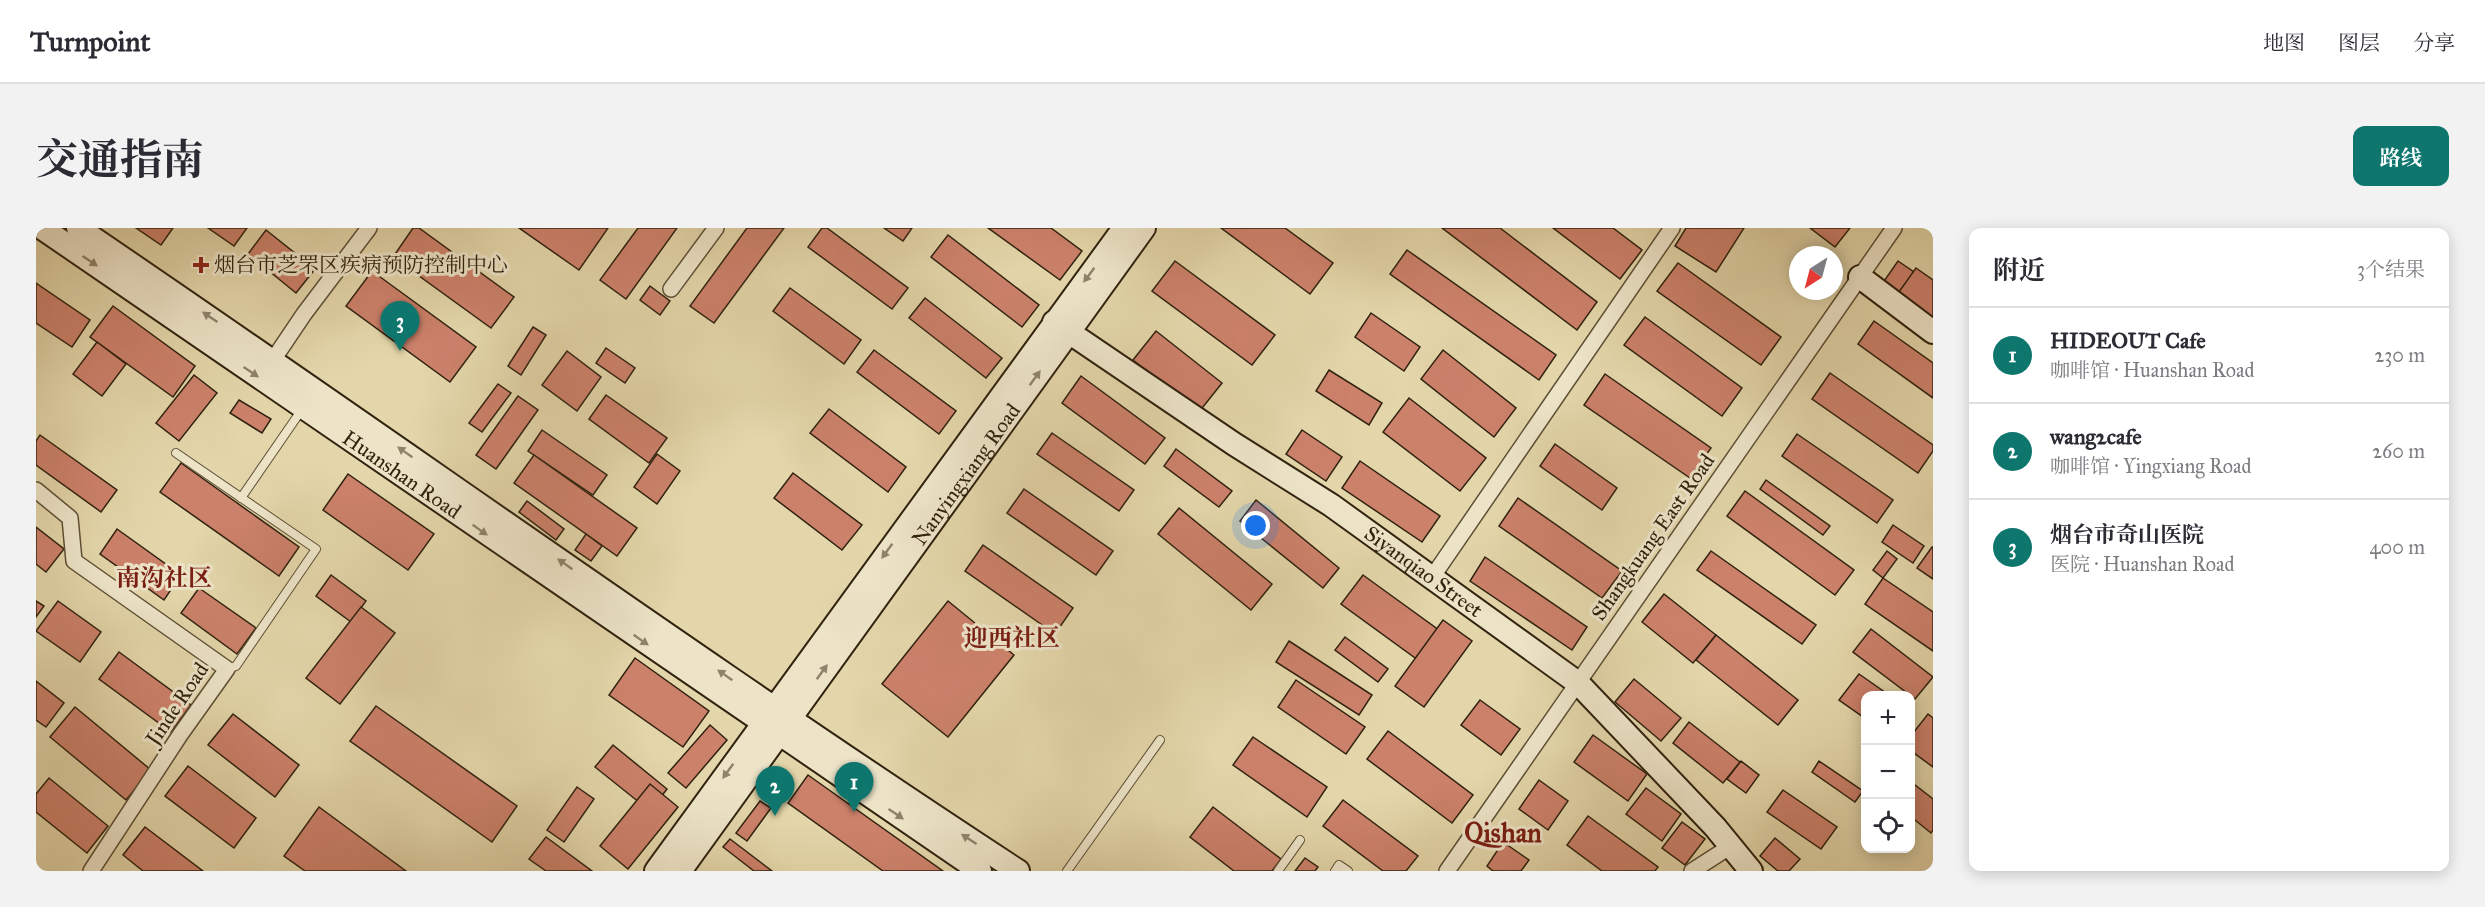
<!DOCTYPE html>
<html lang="zh">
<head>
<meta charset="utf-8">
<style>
  :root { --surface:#fff; --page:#f2f2f3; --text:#2b2b33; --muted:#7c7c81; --line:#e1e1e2; --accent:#0f766e }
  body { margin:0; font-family:"IM FELL Great Primer","Noto Serif SC",serif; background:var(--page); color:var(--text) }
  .controls { position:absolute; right:18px; bottom:18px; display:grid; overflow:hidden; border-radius:12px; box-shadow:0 3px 15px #0003 }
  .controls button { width:54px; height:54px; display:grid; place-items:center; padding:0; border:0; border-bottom:2px solid var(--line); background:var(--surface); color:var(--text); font:30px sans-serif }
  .compass { position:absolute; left:1753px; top:18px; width:54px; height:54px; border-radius:50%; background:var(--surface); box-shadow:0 3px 15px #0003; rotate:216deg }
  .you { position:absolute; left:1220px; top:298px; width:21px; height:21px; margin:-15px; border:4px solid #fff; border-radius:50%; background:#1a73e8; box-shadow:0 0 0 9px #1a73e833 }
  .badge { display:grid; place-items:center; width:39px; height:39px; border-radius:50%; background:var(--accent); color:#fff; font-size:20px; font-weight:700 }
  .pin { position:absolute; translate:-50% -50px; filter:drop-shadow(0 2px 3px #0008) }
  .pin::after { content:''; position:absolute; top:32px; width:21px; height:18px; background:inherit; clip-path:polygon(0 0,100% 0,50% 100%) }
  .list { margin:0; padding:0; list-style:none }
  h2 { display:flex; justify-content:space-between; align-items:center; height:78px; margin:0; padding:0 24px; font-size:26px }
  h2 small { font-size:20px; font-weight:400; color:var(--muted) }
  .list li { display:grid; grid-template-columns:39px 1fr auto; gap:18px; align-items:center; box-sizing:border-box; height:96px; padding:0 24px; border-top:2px solid var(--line) }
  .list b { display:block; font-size:22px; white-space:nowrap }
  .list p { margin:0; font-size:20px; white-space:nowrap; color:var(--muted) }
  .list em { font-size:20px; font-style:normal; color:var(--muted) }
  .icon { flex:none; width:33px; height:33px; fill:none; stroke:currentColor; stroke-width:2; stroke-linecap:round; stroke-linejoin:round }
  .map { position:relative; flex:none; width:1897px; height:643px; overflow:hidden; border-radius:12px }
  header { display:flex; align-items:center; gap:36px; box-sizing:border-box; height:84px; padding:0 30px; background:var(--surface); border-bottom:2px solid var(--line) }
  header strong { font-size:28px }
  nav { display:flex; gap:33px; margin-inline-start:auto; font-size:21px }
  .intro { display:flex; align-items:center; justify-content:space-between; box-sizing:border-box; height:144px; padding:0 36px }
  h1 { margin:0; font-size:42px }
  .button { padding:15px 27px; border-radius:12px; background:var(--accent); color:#fff; font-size:21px; font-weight:700 }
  main { display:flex; gap:36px; padding:0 36px }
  aside { flex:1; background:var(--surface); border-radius:12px; box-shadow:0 3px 15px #0003 }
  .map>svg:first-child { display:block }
  .building { fill:#cc816b; stroke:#30220e; stroke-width:1.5 }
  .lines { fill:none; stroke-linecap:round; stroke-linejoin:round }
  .lane-casing { stroke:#5d4f35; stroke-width:10 }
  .street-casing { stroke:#5d4f35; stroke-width:18 }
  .secondary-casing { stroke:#30220e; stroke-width:26 }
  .lane { stroke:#ede4c8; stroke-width:8 }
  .street { stroke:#ede4c8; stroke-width:15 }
  .secondary { stroke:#ede4c8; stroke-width:22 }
  .oneway { fill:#8e836b }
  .poi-dot { fill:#8f2418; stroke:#ede4c8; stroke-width:2 }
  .labels { text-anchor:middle; stroke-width:6; stroke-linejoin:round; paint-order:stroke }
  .poi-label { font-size:21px; fill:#30220e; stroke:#ede4c8; text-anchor:start }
  .street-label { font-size:21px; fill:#30220e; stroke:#ede4c8 }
  .quarter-label { font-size:24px; font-weight:bold; fill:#7a1f14; stroke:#ede4c8 }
  .district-label { font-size:27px; font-weight:bold; fill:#7a1f14; stroke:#ede4c8 }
</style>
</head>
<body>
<header>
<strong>Turnpoint</strong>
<nav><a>地图</a><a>图层</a><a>分享</a></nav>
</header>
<div class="intro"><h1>交通指南</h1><a class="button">路线</a></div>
<main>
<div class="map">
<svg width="1897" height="643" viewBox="0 0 1897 643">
  <rect width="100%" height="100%" fill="#e3d6aa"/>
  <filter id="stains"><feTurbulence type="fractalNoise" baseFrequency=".00333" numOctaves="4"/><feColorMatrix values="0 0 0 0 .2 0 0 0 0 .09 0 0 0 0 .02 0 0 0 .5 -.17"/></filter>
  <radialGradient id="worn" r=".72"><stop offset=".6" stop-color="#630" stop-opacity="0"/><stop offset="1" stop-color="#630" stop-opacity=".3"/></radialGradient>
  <g class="building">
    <path d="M 100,0 L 137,0 L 125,17 Z"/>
    <path d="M 172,0 L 211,0 L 198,18 Z"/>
    <path d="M 377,0 L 383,0 L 478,69 L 455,100 L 357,29 Z"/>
    <path d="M 483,0 L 572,0 L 543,42 Z"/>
    <path d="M 602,0 L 641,0 L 590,71 L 564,52 Z"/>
    <path d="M 711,0 L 748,0 L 678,95 L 654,78 Z"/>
    <path d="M 786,0 L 791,0 L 872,60 L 856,81 L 772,19 Z"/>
    <path d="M 848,0 L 876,0 L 867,13 Z"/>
    <path d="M 952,0 L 1015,0 L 1046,23 L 1024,52 Z"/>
    <path d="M 1185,0 L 1249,0 L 1297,35 L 1274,66 Z"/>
    <path d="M 1406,0 L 1464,0 L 1561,74 L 1541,102 Z"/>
    <path d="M 1517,0 L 1577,0 L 1606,22 L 1584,51 Z"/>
    <path d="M 1650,0 L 1708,0 L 1680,44 L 1639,18 Z"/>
    <path d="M 1774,0 L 1814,0 L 1799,19 Z"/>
    <path d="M 230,2 L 279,41 L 260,65 L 212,26 Z"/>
    <path d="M 912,7 L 1003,77 L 986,99 L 895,29 Z"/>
    <path d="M 1371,22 L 1520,127 L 1503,152 L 1354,46 Z"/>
    <path d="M 1139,33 L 1239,107 L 1216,137 L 1116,63 Z"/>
    <path d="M 1862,33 L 1878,44 L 1861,67 L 1846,56 Z"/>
    <path d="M 1642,35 L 1745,109 L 1725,137 L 1621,63 Z"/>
    <path d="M 1880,40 L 1897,52 L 1897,96 L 1860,68 Z"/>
    <path d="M 336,43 L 440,119 L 414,154 L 310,78 Z"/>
    <path d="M 0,55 L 54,92 L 36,119 L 0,95 Z"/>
    <path d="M 614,58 L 634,73 L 624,87 L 604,72 Z"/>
    <path d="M 754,60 L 825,112 L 808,136 L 737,83 Z"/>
    <path d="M 889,70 L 966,130 L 950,150 L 873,90 Z"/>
    <path d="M 77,78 L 159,138 L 137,169 L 54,109 Z"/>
    <path d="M 1335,85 L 1384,119 L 1368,143 L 1319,109 Z"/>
    <path d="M 1609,89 L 1706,160 L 1686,188 L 1588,117 Z"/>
    <path d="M 1838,93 L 1897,135 L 1897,170 L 1822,116 Z"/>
    <path d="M 497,99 L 510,107 L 485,147 L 472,138 Z"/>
    <path d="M 1120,103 L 1186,155 L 1163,184 L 1097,132 Z"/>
    <path d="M 61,114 L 90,136 L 66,168 L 37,146 Z"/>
    <path d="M 570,120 L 599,140 L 589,155 L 560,135 Z"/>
    <path d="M 838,122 L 920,183 L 903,206 L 821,144 Z"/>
    <path d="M 1407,122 L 1480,180 L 1458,209 L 1385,151 Z"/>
    <path d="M 531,123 L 565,149 L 541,183 L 506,157 Z"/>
    <path d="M 1293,142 L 1346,175 L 1333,197 L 1280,163 Z"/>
    <path d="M 1794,145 L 1897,217 L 1897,223 L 1882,245 L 1776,171 Z"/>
    <path d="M 1569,146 L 1675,220 L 1654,250 L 1548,177 Z"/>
    <path d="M 158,147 L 181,165 L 143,213 L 120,195 Z"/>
    <path d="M 1045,148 L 1129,210 L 1109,236 L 1026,175 Z"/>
    <path d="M 462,156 L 475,165 L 446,204 L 433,195 Z"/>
    <path d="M 570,167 L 631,210 L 613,235 L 553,191 Z"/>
    <path d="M 482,168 L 502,182 L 460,241 L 440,227 Z"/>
    <path d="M 1373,170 L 1450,230 L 1424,263 L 1347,204 Z"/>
    <path d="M 203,172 L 235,191 L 226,205 L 194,185 Z"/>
    <path d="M 793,181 L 870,239 L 852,264 L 774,205 Z"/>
    <path d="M 506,202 L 571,247 L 557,267 L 492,223 Z"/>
    <path d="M 1266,202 L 1306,229 L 1290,253 L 1250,226 Z"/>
    <path d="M 1016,205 L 1098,262 L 1083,283 L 1001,226 Z"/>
    <path d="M 1761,206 L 1857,272 L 1841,295 L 1746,228 Z"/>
    <path d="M 4,207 L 81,262 L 65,284 L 0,237 L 0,213 Z"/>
    <path d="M 1519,216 L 1581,260 L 1566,282 L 1504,238 Z"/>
    <path d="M 1140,221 L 1196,263 L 1183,279 L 1128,238 Z"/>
    <path d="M 621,226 L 644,243 L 621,276 L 598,259 Z"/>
    <path d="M 498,227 L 601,300 L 581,328 L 478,255 Z"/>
    <path d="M 1324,233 L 1404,288 L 1386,314 L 1306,260 Z"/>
    <path d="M 145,235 L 263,319 L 243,348 L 124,264 Z"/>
    <path d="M 757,245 L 826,297 L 806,322 L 738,270 Z"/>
    <path d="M 312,246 L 398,306 L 372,342 L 287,282 Z"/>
    <path d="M 1730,252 L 1794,298 L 1787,307 L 1724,261 Z"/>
    <path d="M 988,261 L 1077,323 L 1060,347 L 971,285 Z"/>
    <path d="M 1709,263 L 1818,342 L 1799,367 L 1691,288 Z"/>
    <path d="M 1482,270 L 1586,343 L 1566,370 L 1463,298 Z"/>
    <path d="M 1220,272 L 1303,340 L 1287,360 L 1204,293 Z"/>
    <path d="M 491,273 L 528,301 L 520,312 L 483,284 Z"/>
    <path d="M 1143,280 L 1236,356 L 1215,382 L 1122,306 Z"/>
    <path d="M 1857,297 L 1888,318 L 1877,335 L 1846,314 Z"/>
    <path d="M 0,299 L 28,321 L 10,344 L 0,336 Z"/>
    <path d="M 81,301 L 145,347 L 128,372 L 64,326 Z"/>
    <path d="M 550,306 L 566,318 L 555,333 L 539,322 Z"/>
    <path d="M 947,317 L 1037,380 L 1019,406 L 929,343 Z"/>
    <path d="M 1896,319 L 1897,319 L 1897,351 L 1881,340 Z"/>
    <path d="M 1675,323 L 1780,397 L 1766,416 L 1661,342 Z"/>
    <path d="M 1851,323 L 1861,331 L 1847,350 L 1837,342 Z"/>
    <path d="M 1449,329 L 1551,399 L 1536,422 L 1434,353 Z"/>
    <path d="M 295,347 L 330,373 L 315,394 L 280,368 Z"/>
    <path d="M 1327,347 L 1418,413 L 1397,443 L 1305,376 Z"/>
    <path d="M 1847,350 L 1897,384 L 1897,423 L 1829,376 Z"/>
    <path d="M 163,360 L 220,400 L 201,426 L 145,385 Z"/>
    <path d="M 1628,366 L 1680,407 L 1657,435 L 1606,394 Z"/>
    <path d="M 0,373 L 8,378 L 0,389 Z"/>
    <path d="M 22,373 L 65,404 L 44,434 L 0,403 Z"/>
    <path d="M 912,373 L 978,427 L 912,509 L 846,456 Z"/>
    <path d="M 325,379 L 359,405 L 304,476 L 270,450 Z"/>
    <path d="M 1407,392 L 1436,413 L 1388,479 L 1359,458 Z"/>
    <path d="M 1835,401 L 1897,449 L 1879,471 L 1817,424 Z"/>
    <path d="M 1680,407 L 1762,472 L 1742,497 L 1660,432 Z"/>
    <path d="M 1309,409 L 1352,441 L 1342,454 L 1299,422 Z"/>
    <path d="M 1253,413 L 1336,467 L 1323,487 L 1240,434 Z"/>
    <path d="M 83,424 L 155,477 L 135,504 L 63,451 Z"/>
    <path d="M 599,430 L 673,483 L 647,519 L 573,467 Z"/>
    <path d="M 1823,446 L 1853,467 L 1830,467 L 1830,491 L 1803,472 Z"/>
    <path d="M 1598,451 L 1645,490 L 1625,513 L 1579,474 Z"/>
    <path d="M 1260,452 L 1329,499 L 1310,526 L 1242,479 Z"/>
    <path d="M 0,453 L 28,475 L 10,499 L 0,492 Z"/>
    <path d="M 1444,472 L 1484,501 L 1465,527 L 1425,497 Z"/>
    <path d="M 340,478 L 481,578 L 456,614 L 314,513 Z"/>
    <path d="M 39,479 L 115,542 L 90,572 L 14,509 Z"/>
    <path d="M 197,486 L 263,537 L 239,569 L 172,517 Z"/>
    <path d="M 1892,486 L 1897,490 L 1897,539 L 1874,522 L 1874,509 Z"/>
    <path d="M 1653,494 L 1704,534 L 1687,555 L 1637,515 Z"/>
    <path d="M 674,497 L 691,512 L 650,560 L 632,545 Z"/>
    <path d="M 1352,503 L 1437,567 L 1416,595 L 1331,531 Z"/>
    <path d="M 1557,507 L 1611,546 L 1592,573 L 1538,534 Z"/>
    <path d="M 1217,509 L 1291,559 L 1271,589 L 1197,537 Z"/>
    <path d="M 577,517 L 631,561 L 614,583 L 559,539 Z"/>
    <path d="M 1705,533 L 1723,547 L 1710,565 L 1691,551 Z"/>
    <path d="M 1783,533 L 1827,563 L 1819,574 L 1776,544 Z"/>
    <path d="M 152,538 L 220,590 L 198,620 L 129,568 Z"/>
    <path d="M 772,547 L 907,643 L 847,643 L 752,575 Z"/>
    <path d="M 13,550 L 72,598 L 51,625 L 0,584 L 0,566 Z"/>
    <path d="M 1503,552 L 1532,573 L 1512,602 L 1483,581 Z"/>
    <path d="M 1874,553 L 1897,571 L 1897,602 L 1895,605 L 1874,588 Z"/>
    <path d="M 614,556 L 642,579 L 592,641 L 564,618 Z"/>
    <path d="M 541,559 L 558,571 L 528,614 L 511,602 Z"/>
    <path d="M 1610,560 L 1645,586 L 1626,613 L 1590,586 Z"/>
    <path d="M 1747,562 L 1801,599 L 1785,621 L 1731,584 Z"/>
    <path d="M 1307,572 L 1382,628 L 1370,643 L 1347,643 L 1287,598 Z"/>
    <path d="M 724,573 L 735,580 L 711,613 L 700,605 Z"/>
    <path d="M 283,579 L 370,643 L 269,643 L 248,628 Z"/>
    <path d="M 1177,579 L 1245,631 L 1236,643 L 1198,643 L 1154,609 Z"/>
    <path d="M 1552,588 L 1622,639 L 1619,643 L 1566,643 L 1531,617 Z"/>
    <path d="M 1646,594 L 1669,611 L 1649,637 L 1626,620 Z"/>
    <path d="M 109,599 L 167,643 L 107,643 L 87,627 Z"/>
    <path d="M 510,609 L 556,643 L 510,643 L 493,631 Z"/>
    <path d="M 1739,610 L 1764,631 L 1753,643 L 1742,643 L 1724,628 Z"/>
    <path d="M 694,611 L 736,643 L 718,643 L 687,619 Z"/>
    <path d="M 1467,614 L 1493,632 L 1485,643 L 1457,643 L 1451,638 Z"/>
    <path d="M 1269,630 L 1282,639 L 1279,643 L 1259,643 Z"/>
  </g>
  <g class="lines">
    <defs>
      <g id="lane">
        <path d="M 140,225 L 280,321 L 200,438 L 191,441"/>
        <path d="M 205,270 L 267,180"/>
        <path d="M 1031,643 L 1124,512"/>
        <path d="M 1242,643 L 1264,612"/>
        <path d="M 1299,643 L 1303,637 L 1312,643"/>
      </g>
      <g id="street">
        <path d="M 635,61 L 680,0"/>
        <path d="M 237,132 L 268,86 L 333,0"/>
        <path d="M 0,262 L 34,290 L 38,333 L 191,441 L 144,507 L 55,643"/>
        <path d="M 1397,348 L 1636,0"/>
        <path d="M 1411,643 L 1858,0"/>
        <path d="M 1656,643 L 1695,618"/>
      </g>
      <g id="secondary">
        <path id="s1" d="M 6,0 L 944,643"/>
        <path d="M 42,0 C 356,213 664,435 982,643"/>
        <path d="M 1824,49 L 1897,104"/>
        <path id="s2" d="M 1018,94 L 1198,216 L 1295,277 L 1542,455 L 1679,599 L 1715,643"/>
        <path d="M 620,643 L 1088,0"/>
        <path id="s3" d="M 644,643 L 1108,0"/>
      </g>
    </defs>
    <use href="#lane" class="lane-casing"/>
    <use href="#street" class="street-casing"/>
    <use href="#secondary" class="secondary-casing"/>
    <use href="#lane" class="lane"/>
    <use href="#street" class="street"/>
    <use href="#secondary" class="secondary"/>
  </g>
  <defs><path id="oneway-solid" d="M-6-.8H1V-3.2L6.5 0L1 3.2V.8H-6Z" transform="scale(1.5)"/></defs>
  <g class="oneway">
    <use href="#oneway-solid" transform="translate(54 33) rotate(34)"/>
    <use href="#oneway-solid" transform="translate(1053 47) rotate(127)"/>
    <use href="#oneway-solid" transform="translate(174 89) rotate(-146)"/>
    <use href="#oneway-solid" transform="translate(215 144) rotate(34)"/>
    <use href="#oneway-solid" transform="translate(999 150) rotate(-54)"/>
    <use href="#oneway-solid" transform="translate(369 224) rotate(-145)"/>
    <use href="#oneway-solid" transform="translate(444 302) rotate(35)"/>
    <use href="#oneway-solid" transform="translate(851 323) rotate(126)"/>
    <use href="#oneway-solid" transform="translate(529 336) rotate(-145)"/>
    <use href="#oneway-solid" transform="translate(605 412) rotate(35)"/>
    <use href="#oneway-solid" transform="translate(786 444) rotate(-54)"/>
    <use href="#oneway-solid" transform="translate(689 447) rotate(-145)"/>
    <use href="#oneway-solid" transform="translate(692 543) rotate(126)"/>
    <use href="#oneway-solid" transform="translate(860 586) rotate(34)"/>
    <use href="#oneway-solid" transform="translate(933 611) rotate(-147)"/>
  </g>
  <path class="poi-dot" d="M162 28h6v6h6v6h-6v6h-6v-6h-6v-6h6z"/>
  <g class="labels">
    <g class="poi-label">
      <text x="178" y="44">烟台市芝罘区疾病预防控制中心</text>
    </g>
    <g class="street-label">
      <text dy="7" stroke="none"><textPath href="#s3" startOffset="489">Nanyingxiang Road</textPath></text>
      <text dy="7" stroke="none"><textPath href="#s1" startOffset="436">Huanshan Road</textPath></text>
      <text transform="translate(1617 309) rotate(-55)" y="7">Shangkuang East Road</text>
      <text dy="7" stroke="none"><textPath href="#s2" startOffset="446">Siyanqiao Street</textPath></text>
      <text transform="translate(141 476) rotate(-56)" y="7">Jinde Road</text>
    </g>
    <g class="quarter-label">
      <text x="128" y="358">南沟社区</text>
      <text x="976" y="418">迎西社区</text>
    </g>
    <g class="district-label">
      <text x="1467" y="614">Qishan</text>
    </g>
  </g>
  <rect width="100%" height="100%" filter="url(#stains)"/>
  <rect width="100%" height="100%" fill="url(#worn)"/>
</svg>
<div class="controls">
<button>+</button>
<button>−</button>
<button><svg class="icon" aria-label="locate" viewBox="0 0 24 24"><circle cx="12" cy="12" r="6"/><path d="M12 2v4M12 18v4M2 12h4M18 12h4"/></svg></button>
</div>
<svg class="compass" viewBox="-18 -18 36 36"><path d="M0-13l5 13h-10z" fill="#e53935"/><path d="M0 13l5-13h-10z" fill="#7c7c81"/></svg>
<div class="you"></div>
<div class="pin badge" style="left:818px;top:584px">1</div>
<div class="pin badge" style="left:739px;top:588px">2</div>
<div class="pin badge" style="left:364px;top:123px">3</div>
</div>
<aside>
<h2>附近<small>3个结果</small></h2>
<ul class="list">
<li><span class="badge">1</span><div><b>HIDEOUT Cafe</b><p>咖啡馆 · Huanshan Road</p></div><em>230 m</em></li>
<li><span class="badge">2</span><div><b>wang2cafe</b><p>咖啡馆 · Yingxiang Road</p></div><em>260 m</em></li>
<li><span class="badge">3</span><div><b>烟台市奇山医院</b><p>医院 · Huanshan Road</p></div><em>400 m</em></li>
</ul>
</aside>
</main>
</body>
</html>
